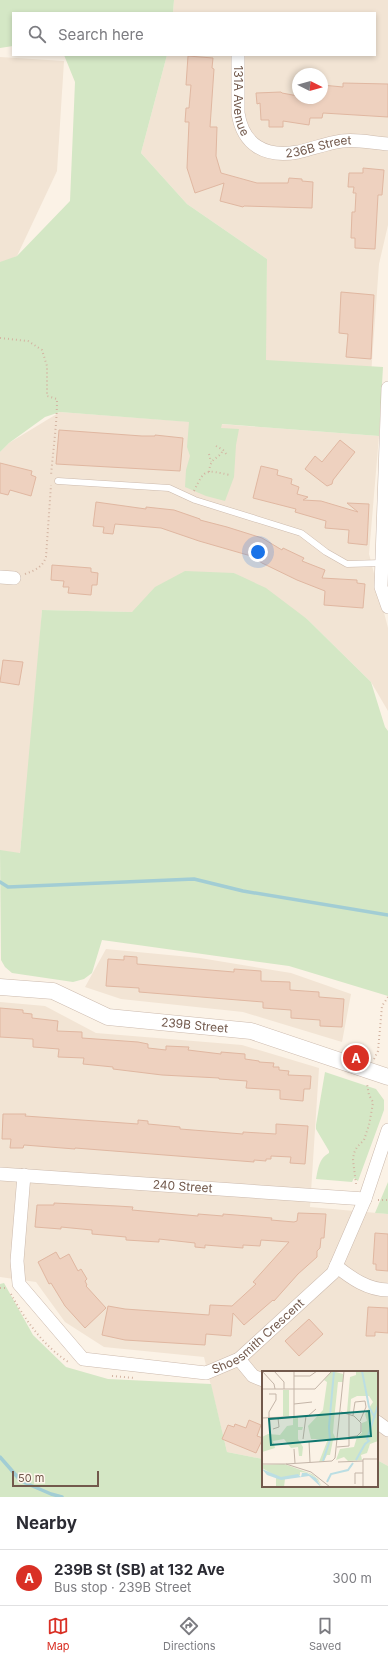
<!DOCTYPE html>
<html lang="en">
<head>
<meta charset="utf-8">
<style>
  :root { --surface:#fff; --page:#f2f2f3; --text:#2b2b33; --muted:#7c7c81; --line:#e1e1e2; --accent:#d93025 }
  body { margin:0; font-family:Inter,sans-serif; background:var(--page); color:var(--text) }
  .compass { position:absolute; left:292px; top:68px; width:36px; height:36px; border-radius:50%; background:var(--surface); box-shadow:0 2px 6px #0003; rotate:95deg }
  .scale { position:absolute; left:12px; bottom:10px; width:87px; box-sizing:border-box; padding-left:4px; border:2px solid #72594c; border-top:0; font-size:11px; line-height:14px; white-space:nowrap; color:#72594c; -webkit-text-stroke:3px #fef6ec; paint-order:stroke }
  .you { position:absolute; left:258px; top:552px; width:14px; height:14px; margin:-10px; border:3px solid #fff; border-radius:50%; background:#1a73e8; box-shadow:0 0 0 6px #1a73e833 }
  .badge { display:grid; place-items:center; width:26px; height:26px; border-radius:50%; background:var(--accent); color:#fff; font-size:13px; font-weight:700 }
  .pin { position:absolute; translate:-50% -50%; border:2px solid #fff; box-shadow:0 1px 4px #0006 }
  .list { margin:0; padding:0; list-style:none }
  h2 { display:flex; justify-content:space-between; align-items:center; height:52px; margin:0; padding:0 16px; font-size:17px }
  h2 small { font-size:13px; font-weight:400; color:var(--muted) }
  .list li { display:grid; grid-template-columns:26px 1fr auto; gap:12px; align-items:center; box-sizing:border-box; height:56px; padding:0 16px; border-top:1px solid var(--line) }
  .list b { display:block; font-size:15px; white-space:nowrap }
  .list p { margin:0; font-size:13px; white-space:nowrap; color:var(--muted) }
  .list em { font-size:13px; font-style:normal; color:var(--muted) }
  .icon { flex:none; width:22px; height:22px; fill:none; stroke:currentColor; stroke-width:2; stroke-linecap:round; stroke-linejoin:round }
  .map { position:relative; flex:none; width:388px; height:1497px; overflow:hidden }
  .search { position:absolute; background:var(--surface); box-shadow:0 2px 6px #0003; left:12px; right:12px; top:12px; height:44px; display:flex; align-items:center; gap:10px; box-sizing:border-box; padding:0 14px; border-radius:0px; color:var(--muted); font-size:15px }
  .sheet { height:108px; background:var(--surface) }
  nav { display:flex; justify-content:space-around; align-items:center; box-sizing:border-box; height:56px; border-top:1px solid var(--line); background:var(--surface); font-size:11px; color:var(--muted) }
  nav a { display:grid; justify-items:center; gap:2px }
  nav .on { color:var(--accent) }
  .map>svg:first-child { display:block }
  .residential { fill:#f2e4d4; fill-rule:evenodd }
  .green { fill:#d4e7c5 }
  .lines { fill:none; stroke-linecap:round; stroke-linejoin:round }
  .stream { stroke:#a2cdd4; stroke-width:3.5 }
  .building { fill:#eed1bf; stroke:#e0b7a1 }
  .service-casing { stroke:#ccbaad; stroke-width:7 }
  .minor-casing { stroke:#ccbaad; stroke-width:14 }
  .tertiary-casing { stroke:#ccbaad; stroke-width:17 }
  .path { stroke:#d3b4a2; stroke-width:2; stroke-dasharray:1 3; stroke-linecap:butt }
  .service { stroke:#fff; stroke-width:6 }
  .minor { stroke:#fff; stroke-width:13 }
  .tertiary { stroke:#fff; stroke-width:16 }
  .labels { text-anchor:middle; stroke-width:4; stroke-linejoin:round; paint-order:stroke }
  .street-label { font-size:12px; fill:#72594c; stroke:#fef6ec }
  .inset-river { fill:none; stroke:#bbdee3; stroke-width:2 }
  .inset-road { fill:none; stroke:#c4b5a8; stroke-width:1 }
  .view { fill:#0f766e; fill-opacity:0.15; stroke:#0f766e; stroke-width:2 }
  .inset-edge { fill:none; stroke:#72594c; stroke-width:2 }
</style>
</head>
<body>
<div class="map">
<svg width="388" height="1497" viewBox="0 0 388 1497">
  <rect width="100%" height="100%" fill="#fbf2e6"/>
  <g class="residential">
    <path d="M 174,0 L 388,0 L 388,225 L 379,264 L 371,375 L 265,371 L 267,259 L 187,204 L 141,153 L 167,55 L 375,55 L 375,13 L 173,13 ZM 298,74 L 322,74 L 322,98 L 298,98 Z"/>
    <path d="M 0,57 L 64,61 L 57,171 L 17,256 L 0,264 Z"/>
    <path d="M 60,412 L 379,436 L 369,554 L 388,628 L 388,711 L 371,682 L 307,619 L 234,573 L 132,612 L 42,610 L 34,719 L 19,861 L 0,853 L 0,452 L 9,443 Z"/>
    <path d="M 106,949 L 200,958 L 291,973 L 351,994 L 342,1042 L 243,1012 L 121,999 L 85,987 Z"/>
    <path d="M 0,1002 L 45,1006 L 96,1033 L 242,1045 L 319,1068 L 310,1207 L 388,1214 L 388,1466 L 377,1460 L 377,1372 L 263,1372 L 263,1459 L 227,1452 L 204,1357 L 104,1347 L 65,1322 L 36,1282 L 0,1277 Z"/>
  </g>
  <g class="green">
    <path d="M 0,0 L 174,0 L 173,13 L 13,13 L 13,46 L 0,48 Z"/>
    <path d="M 64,55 L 167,55 L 141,153 L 187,204 L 267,259 L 266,360 L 383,367 L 379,436 L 222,424 L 221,428 L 239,429 L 236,445 L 234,477 L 225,501 L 206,496 L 185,487 L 186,470 L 190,456 L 187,447 L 189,422 L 60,412 L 45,417 L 9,443 L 0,452 L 0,262 L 17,256 L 70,201 L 75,82 Z"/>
    <path d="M 185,571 L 234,573 L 266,588 L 307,619 L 371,682 L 385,727 L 388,731 L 388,996 L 289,966 L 102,940 L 92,973 L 84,979 L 73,982 L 12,973 L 5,967 L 1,960 L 0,850 L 20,853 L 42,610 L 132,612 L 155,587 Z"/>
    <path d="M 325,1072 L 376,1089 L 384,1100 L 384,1110 L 358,1181 L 354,1178 L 352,1182 L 316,1179 C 318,1169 319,1158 329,1153 L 329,1151 L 316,1129 L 316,1125 Z"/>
    <path d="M 388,1182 L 388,1214 L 375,1213 Z"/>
    <path d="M 4,1283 L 33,1335 L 66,1367 L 108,1379 L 211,1384 L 227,1452 L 263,1459 L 263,1486 L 377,1486 L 377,1460 L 388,1466 L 388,1497 L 0,1497 L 0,1284 Z"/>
  </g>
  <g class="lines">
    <g class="stream">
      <path d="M 0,882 L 8,887 L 194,879 L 243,891 L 388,915"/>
      <path d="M 0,1457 L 21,1481 L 51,1494 L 62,1497"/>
    </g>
  </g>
  <g class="building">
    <path d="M 188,56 L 213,58 L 212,68 L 214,69 L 210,127 L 217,127 L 216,156 L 221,173 L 257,183 L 288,183 L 289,178 L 302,179 L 302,181 L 313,182 L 312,208 L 244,206 L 243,207 L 220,201 L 224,183 L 195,193 L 187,168 L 189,122 L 185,122 L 186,108 L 189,108 L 191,85 L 186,85 Z"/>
    <path d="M 343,83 L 388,84 L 388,117 L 323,113 L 322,118 L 310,118 L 309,125 L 283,121 L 283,127 L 269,127 L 269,120 L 261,120 L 260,103 L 257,104 L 256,93 L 281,92 L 282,93 L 298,96 L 298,98 L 322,98 L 322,85 L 343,87 Z"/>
    <path d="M 363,168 L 384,170 L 382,195 L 378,195 L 375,249 L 355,248 L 355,238 L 351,238 L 352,212 L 355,212 L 356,193 L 353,193 L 354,187 L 348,187 L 349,173 L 363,173 Z"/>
    <path d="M 341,292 L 374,295 L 371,359 L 346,357 L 348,334 L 339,333 Z"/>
    <path d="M 59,430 L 142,436 L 155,436 L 155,435 L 183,438 L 180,471 L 56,464 Z"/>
    <path d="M 340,440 L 355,452 L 333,480 L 332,484 L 327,486 L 305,469 L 315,456 L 322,462 Z"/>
    <path d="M 0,463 L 32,471 L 31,475 L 36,477 L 31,496 L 10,490 L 8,495 L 0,493 Z"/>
    <path d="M 261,466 L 278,470 L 277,475 L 292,479 L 291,484 L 299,487 L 297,494 L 308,497 L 303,500 L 321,501 L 358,512 L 347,503 L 369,504 L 367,545 L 348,543 L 349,530 L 325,528 L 326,521 L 295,512 L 296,509 L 253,498 Z"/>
    <path d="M 96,502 L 146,509 L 146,507 L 174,510 L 200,519 L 200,520 L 227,527 L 262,538 L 282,550 L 283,548 L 304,558 L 302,561 L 325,570 L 322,578 L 357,580 L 357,583 L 365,584 L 363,608 L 324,605 L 325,591 L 297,580 L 262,563 L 251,556 L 199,541 L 161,528 L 115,524 L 113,534 L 103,533 L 104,527 L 93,526 Z"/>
    <path d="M 52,565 L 91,568 L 91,572 L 98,573 L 97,585 L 92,585 L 91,595 L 68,593 L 69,587 L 63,587 L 64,581 L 51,580 Z"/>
    <path d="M 3,660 L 23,662 L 19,685 L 0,682 Z"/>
    <path d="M 124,956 L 137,957 L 137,964 L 234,972 L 234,969 L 261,971 L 261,981 L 290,982 L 290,990 L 319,992 L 319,997 L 344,999 L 342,1027 L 320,1026 L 320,1020 L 291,1018 L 291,1010 L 263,1008 L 263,1002 L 139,992 L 139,988 L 106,986 L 108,959 L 124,960 Z"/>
    <path d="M 0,1008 L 23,1010 L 23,1013 L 32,1014 L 32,1018 L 58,1021 L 57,1031 L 82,1032 L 82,1038 L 138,1042 L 148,1044 L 148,1048 L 166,1050 L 166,1046 L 189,1047 L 188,1050 L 221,1054 L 221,1052 L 245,1054 L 245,1059 L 259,1061 L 259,1062 L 274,1063 L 273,1067 L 279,1067 L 279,1070 L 289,1071 L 288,1075 L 311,1076 L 310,1089 L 304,1089 L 303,1101 L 280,1099 L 280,1090 L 246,1088 L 247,1081 L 219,1079 L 219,1078 L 162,1075 L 113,1069 L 113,1067 L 83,1064 L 84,1058 L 58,1057 L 59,1049 L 33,1047 L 33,1039 L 0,1037 Z"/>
    <path d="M 3,1114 L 26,1114 L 25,1116 L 138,1124 L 138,1120 L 148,1121 L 148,1124 L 180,1127 L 180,1129 L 243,1134 L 243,1132 L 276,1134 L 276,1124 L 308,1126 L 305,1164 L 290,1163 L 291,1157 L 271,1156 L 271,1159 L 266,1159 L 266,1161 L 254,1160 L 254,1162 L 75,1148 L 75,1149 L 24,1145 L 23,1148 L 10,1148 L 11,1139 L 2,1139 Z"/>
    <path d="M 54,1203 L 117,1206 L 133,1207 L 132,1210 L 198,1216 L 198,1214 L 223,1216 L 223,1214 L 272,1218 L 271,1220 L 294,1222 L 297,1221 L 298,1213 L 326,1214 L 324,1238 L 321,1238 L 320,1248 L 317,1251 L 317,1257 L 298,1274 L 274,1301 L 273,1300 L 244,1325 L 233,1313 L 231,1336 L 206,1334 L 205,1345 L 125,1340 L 102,1335 L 108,1306 L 125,1309 L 209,1315 L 210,1305 L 232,1306 L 256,1284 L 253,1282 L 289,1242 L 261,1240 L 260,1246 L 243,1245 L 243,1248 L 205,1245 L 205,1248 L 195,1247 L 195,1243 L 159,1239 L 159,1242 L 126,1240 L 126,1237 L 92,1234 L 92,1230 L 61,1227 L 61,1229 L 35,1227 L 37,1205 L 54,1205 Z"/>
    <path d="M 375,1233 L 388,1234 L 388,1271 L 376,1270 L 376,1264 L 373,1264 Z"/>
    <path d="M 56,1252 L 60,1259 L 69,1254 L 78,1271 L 81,1269 L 87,1279 L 85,1281 L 87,1285 L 86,1286 L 106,1308 L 85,1328 L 65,1306 L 51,1283 L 49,1284 L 38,1262 Z"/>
    <path d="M 368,1307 L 388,1308 L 388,1333 L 375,1332 L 375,1336 L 366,1336 Z"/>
    <path d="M 309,1319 L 323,1334 L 299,1356 L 285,1341 Z"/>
    <path d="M 249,1420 L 261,1425 L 257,1436 L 263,1438 L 256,1453 L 222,1439 L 228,1425 L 234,1427 L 235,1424 L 246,1428 Z"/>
  </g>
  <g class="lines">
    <defs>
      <path id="service" d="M 58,481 L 169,488 L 195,500 L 301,533 L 326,552 L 347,564 L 381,563"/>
      <g id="minor">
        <path id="s1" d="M 238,55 L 238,113 C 243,145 265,158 298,152 C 312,149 327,143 342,141 C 357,139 373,143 388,144"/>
        <path d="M 388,388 L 381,587 L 388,607"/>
        <path d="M 0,577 L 14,578"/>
        <path id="s2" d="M 0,1174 L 365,1199"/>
        <path id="s3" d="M 24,1175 L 17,1261 L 19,1284 L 83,1359 L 206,1373 L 239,1359 L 333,1273 L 365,1199 L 388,1130"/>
        <path d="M 336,1266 C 351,1278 368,1290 388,1290"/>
        <path d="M 239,1359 L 253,1376 L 263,1380"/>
        <path d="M 377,1422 L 388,1430"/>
      </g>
      <g id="tertiary">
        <path id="s4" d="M 0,987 L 53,991 L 108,1017 L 251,1031 L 388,1077"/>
      </g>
    </defs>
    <use href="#service" class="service-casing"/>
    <use href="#minor" class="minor-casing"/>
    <use href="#tertiary" class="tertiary-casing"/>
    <g class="path">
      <path d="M 0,338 L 28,341 L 42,350 L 47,366 L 47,396 L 57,399 C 57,425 53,450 51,476"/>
      <path d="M 216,446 L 223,450 L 228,456"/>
      <path d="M 209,454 L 211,462"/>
      <path d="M 209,472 C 211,455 218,461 223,450"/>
      <path d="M 194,491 C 205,468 205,470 230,475"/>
      <path d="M 25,574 C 35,570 42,568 46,557 L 51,485"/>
      <path d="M 374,1059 L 378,1051 L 382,1006 L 388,997"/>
      <path d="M 356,1184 L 353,1160 L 354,1153 L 357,1147 L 364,1140 L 369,1125 L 372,1109 L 373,1102 L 369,1095 L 367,1084"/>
      <path d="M 378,1200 L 388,1200"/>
      <path d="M 0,1288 L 6,1288 L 7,1289"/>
      <path d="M 11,1294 C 25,1320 45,1348 70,1363"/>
      <path d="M 112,1376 L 135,1378"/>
    </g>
    <use href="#service" class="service"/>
    <use href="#minor" class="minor"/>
    <use href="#tertiary" class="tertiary"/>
  </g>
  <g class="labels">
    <g class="street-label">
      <text dy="4" stroke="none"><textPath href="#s1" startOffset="46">131A Avenue</textPath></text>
      <text dy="4" stroke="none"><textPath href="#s1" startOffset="161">236B Street</textPath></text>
      <text dy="4" stroke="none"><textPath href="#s4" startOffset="201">239B Street</textPath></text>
      <text dy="4" stroke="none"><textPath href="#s2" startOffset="183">240 Street</textPath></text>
      <text dy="4" stroke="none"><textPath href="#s3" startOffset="396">Shoesmith Crescent</textPath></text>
    </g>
  </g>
  <g transform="translate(262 1371)">
    <rect width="116" height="116" fill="#fbf2e6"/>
    <path d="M 70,0 L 81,3 L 81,11 L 76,11 L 72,49 L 71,62 L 74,68 L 71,69 L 68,84 L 65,84 L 62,90 L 57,91 L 66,68 L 49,68 L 46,55 L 61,39 L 65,11 L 62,9 ZM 94,0 L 116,0 L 116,70 L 108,73 L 105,82 L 99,84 L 100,89 L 86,90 L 82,86 L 74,89 L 78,78 L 92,76 L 95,66 L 100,62 L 100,52 L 105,50 L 103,43 L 111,31 L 107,25 L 95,25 L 89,28 L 88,42 L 85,41 L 88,6 L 94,4 ZM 21,19 L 27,19 L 27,45 L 21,45 ZM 36,46 L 36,56 L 41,56 L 40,59 L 36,59 L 36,68 L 41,76 L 40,85 L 37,85 L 36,76 L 29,77 L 22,68 L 11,70 L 13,77 L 0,81 L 0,66 L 6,63 L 18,64 L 25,55 L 31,54 L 31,47 ZM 22,93 L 50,103 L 56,108 L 60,116 L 54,107 L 46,102 L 38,101 L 38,104 L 23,108 L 22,116 L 14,116 L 14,105 L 0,97 L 1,94 Z" fill="#d4e7c5"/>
    <path d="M 0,98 L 19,106 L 36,103 L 39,106 L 40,102 L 45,102 L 54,107 L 59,116 L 47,105 L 19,109 L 5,104 Z" fill="#bbdee3"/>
    <path class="inset-river" d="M 100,0 L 107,36 L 113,47M 94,89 L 103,73 L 107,70 L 105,68 L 116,34M 61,90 L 68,69 L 67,56 L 72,0M 65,111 L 69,103 L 86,99 L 91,92"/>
    <path class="inset-road" d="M 0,0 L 12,13 L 13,18M 12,0 L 22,11 L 22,18M 32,5 L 48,5 L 55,0M 0,18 L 53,18 L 70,0M 32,33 L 50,31M 79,41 L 92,45 L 99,52 L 99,61 L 95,65 L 87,66M 91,44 L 93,31 L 103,30 L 104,36 L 98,50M 32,46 L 32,0M 0,47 L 46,45 L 54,38M 7,47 L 7,41 L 14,29 L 14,23 L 7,23M 11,58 L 17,56 L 16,47M 41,68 L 44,45M 47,70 L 48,91M 75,76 L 87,75 L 87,43M 32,78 L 33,92M 76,91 L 101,90M 0,93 L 24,93 L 49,101 L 68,116M 24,93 L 70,90 L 73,87 L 82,0M 93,113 L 93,102 L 101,102M 101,116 L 101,88 L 116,88"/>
    <path class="view" d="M 107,40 L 109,65 L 9,74 L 7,48 Z"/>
    <rect width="116" height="116" class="inset-edge"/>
  </g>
</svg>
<svg class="compass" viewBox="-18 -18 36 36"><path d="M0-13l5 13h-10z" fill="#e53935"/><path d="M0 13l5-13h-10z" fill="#7c7c81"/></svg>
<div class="scale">50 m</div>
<div class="you"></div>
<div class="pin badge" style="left:356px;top:1058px">A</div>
<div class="search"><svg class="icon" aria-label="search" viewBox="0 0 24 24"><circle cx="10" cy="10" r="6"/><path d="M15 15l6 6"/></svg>Search here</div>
</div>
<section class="sheet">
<h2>Nearby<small></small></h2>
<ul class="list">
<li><span class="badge">A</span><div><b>239B St (SB) at 132 Ave</b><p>Bus stop · 239B Street</p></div><em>300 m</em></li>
</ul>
</section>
<nav>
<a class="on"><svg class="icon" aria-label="map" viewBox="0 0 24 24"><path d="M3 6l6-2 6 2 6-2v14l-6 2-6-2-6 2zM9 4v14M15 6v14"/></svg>Map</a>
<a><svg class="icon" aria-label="directions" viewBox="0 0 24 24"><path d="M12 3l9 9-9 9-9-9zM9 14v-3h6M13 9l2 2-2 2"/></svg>Directions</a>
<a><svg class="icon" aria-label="saved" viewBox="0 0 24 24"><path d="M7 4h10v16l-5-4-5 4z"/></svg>Saved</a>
</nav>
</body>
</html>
